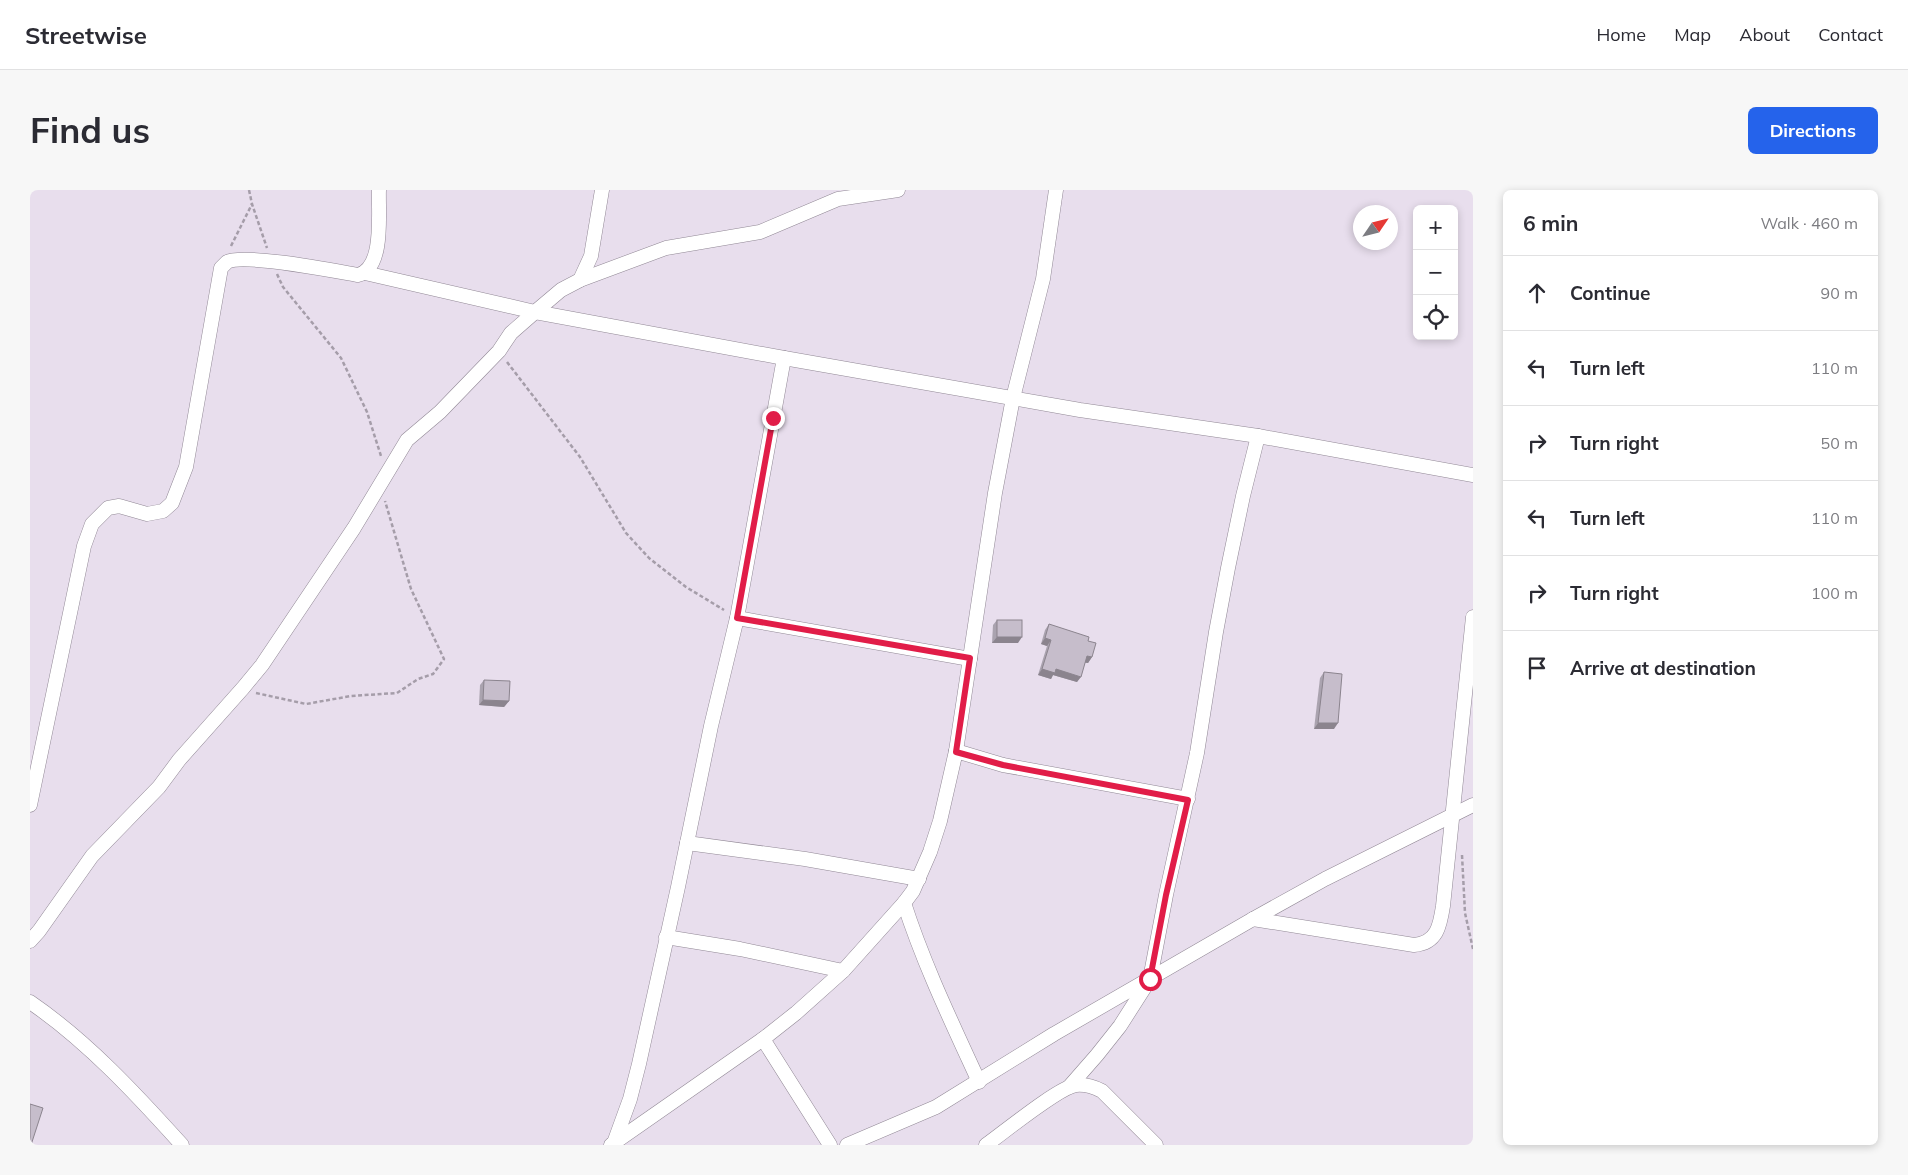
<!DOCTYPE html>
<html lang="en">
<head>
<meta charset="utf-8">
<style>
  :root { --surface:#fff; --page:#f7f7f7; --text:#2b2b33; --muted:#7c7c81; --line:#e1e1e2; --accent:#2563eb }
  body { margin:0; font-family:Mulish,sans-serif; background:var(--page); color:var(--text) }
  .controls { position:absolute; right:15px; top:15px; display:grid; overflow:hidden; border-radius:8px; box-shadow:0 2px 8px #0003 }
  .controls button { width:45px; height:45px; display:grid; place-items:center; padding:0; border:0; border-bottom:1px solid var(--line); background:var(--surface); color:var(--text); font:25px sans-serif }
  .compass { position:absolute; left:1323px; top:15px; width:45px; height:45px; border-radius:50%; background:var(--surface); box-shadow:0 2px 8px #0003; rotate:55deg }
  .stop { position:absolute; width:15px; height:15px; margin:-11px; border:4px solid #e11d48; border-radius:50%; background:#fff }
  .stop.end { background:#e11d48; border-color:#fff; box-shadow:0 1px 5px #0008 }
  .list { margin:0; padding:0; list-style:none }
  h2 { display:flex; justify-content:space-between; align-items:center; height:65px; margin:0; padding:0 20px; font-size:21px }
  h2 small { font-size:16px; font-weight:400; color:var(--muted) }
  .list li { display:grid; grid-template-columns:32px 1fr auto; gap:15px; align-items:center; box-sizing:border-box; height:75px; padding:0 20px; border-top:1px solid var(--line) }
  .list b { display:block; font-size:19px; white-space:nowrap }
  .list em { font-size:16px; font-style:normal; color:var(--muted) }
  .icon { flex:none; width:28px; height:28px; fill:none; stroke:currentColor; stroke-width:2; stroke-linecap:round; stroke-linejoin:round }
  .map { position:relative; flex:none; width:1443px; height:955px; overflow:hidden; border-radius:8px }
  header { display:flex; align-items:center; gap:30px; box-sizing:border-box; height:70px; padding:0 25px; background:var(--surface); border-bottom:1px solid var(--line) }
  header strong { font-size:24px }
  nav { display:flex; gap:28px; margin-inline-start:auto; font-size:18px }
  .intro { display:flex; align-items:center; justify-content:space-between; box-sizing:border-box; height:120px; padding:0 30px }
  h1 { margin:0; font-size:35px }
  .button { padding:12px 22px; border-radius:8px; background:var(--accent); color:#fff; font-size:18px; font-weight:700 }
  main { display:flex; gap:30px; padding:0 30px }
  aside { flex:1; background:var(--surface); border-radius:8px; box-shadow:0 2px 8px #0003 }
  .map>svg:first-child { display:block }
  .lines { fill:none; stroke-linecap:round; stroke-linejoin:round }
  .minor-casing { stroke:#918895; stroke-width:15 }
  .path { stroke:#a59da9; stroke-width:2.5; stroke-dasharray:4 2.5; stroke-linecap:butt }
  .minor { stroke:#fff; stroke-width:14 }
  .wall { fill:#aaa3af }
  .shaded-wall { fill:#8b848e }
  .building { fill:#c6bdcb; stroke:#8b848e }
  .route { stroke:#e11d48; stroke-width:6 }
</style>
</head>
<body>
<header>
<strong>Streetwise</strong>
<nav><a>Home</a><a>Map</a><a>About</a><a>Contact</a></nav>
</header>
<div class="intro"><h1>Find us</h1><a class="button">Directions</a></div>
<main>
<div class="map">
<svg width="1443" height="955" viewBox="0 0 1443 955">
  <rect width="100%" height="100%" fill="#e8deed"/>
  <g class="lines">
    <defs>
      <g id="minor">
        <path d="M 335,83 L 505,122 L 754,168 L 1050,220 L 1228,246 L 1443,285"/>
        <path d="M 550,90 L 561,66 L 572,0"/>
        <path d="M 707,428 L 940,469"/>
        <path d="M 926,561 L 973,575 L 1158,609"/>
        <path d="M 0,615 L 54,356 L 62,334 L 78,318 L 89,316 L 117,324 L 133,321 L 142,313 L 156,277 L 191,78 C 193,76 195,74 197,72 C 213,63 305,81 328,85 C 355,78 348,22 349,0"/>
        <path d="M 657,653 L 775,669 L 889,689"/>
        <path d="M 874,713 C 894,775 922,833 949,892"/>
        <path d="M 1223,729 L 1384,755 C 1407,753 1410,736 1413,716 L 1443,427"/>
        <path d="M 636,747 L 710,759 L 813,781"/>
        <path d="M 0,751 L 9,741 L 62,666 L 129,597 L 149,570 L 213,498 L 232,475 L 324,338 L 377,250 L 410,222 L 469,161 L 481,143 L 505,122 L 531,100 L 550,90 L 636,58 L 730,42 L 808,9 L 868,0"/>
        <path d="M 0,812 C 57,851 106,904 152,955"/>
        <path d="M 733,849 L 800,955"/>
        <path d="M 1039,897 L 1067,865 L 1090,836 L 1120,789 L 1136,705 L 1167,563 L 1186,442 L 1198,378 L 1213,306 L 1228,246"/>
        <path d="M 584,953 L 600,909 L 609,874 L 648,697 L 681,536 L 707,428 L 754,168"/>
        <path d="M 581,955 L 733,849 L 766,823 L 813,781 L 874,713 L 883,701 L 900,662 L 910,631 L 926,561 L 965,303 L 983,208 L 1013,89 L 1026,0"/>
        <path d="M 817,955 L 906,917 L 1024,844 L 1223,729 L 1295,689 L 1443,615"/>
        <path d="M 956,955 C 973,943 1029,897 1046,895 C 1055,894 1064,897 1072,901 L 1126,955"/>
      </g>
    </defs>
    <use href="#minor" class="minor-casing"/>
    <g class="path">
      <path d="M 219,0 L 222,14 L 237,58"/>
      <path d="M 201,56 L 222,14"/>
      <path d="M 247,84 L 253,97 L 311,168 L 337,222 L 351,266"/>
      <path d="M 477,172 L 550,267 L 596,343 L 619,368 L 656,397 L 694,420"/>
      <path d="M 226,503 L 276,514 L 321,506 L 367,503 L 388,489 L 403,484 L 414,469 L 381,399 L 355,311"/>
      <path d="M 1432,665 L 1435,723 L 1443,759"/>
    </g>
    <use href="#minor" class="minor"/>
  </g>
  <g class="wall">
    <path d="M 967,430 L 988,453 L 962,453 L 963,435 Z"/>
    <path d="M 1019,434 L 1058,451 L 1062,467 L 1058,473 L 1055,473 L 1047,492 L 1023,485 L 1021,489 L 1008,485 L 1017,456 L 1011,454 L 1015,440 Z"/>
    <path d="M 1294,482 L 1304,539 L 1284,539 L 1290,488 Z"/>
    <path d="M 454,490 L 479,511 L 474,517 L 449,515 L 450,495 Z"/>
  </g>
  <g class="shaded-wall">
    <path d="M 967,447 L 992,447 L 988,453 L 962,453 Z"/>
    <path d="M 1015,448 L 1021,450 L 1017,456 L 1011,454 Z"/>
    <path d="M 1057,466 L 1062,467 L 1058,473 L 1053,472 Z"/>
    <path d="M 1012,479 L 1026,479 L 1051,487 L 1047,492 L 1023,485 L 1021,489 L 1008,485 Z"/>
    <path d="M 453,510 L 479,511 L 474,517 L 449,515 Z"/>
    <path d="M 1288,533 L 1308,533 L 1304,539 L 1284,539 Z"/>
  </g>
  <g class="building">
    <rect x="967" y="430" width="25" height="17"/>
    <path d="M 1019,434 L 1059,447 L 1058,451 L 1066,453 L 1062,467 L 1057,466 L 1051,487 L 1026,479 L 1025,483 L 1012,479 L 1021,450 L 1015,448 Z"/>
    <path d="M 1294,482 L 1312,484 L 1308,533 L 1288,533 Z"/>
    <path d="M 454,490 L 480,491 L 479,511 L 453,510 Z"/>
    <path d="M 0,914 L 13,918 L 1,955 L 0,955 Z"/>
  </g>
  <g class="lines">
    <path class="route" d="M 743,228 L 707,428 L 940,468 L 926,562 L 973,575 L 1158,610 L 1136,705 L 1120,789"/>
  </g>
</svg>
<div class="controls">
<button>+</button>
<button>−</button>
<button><svg class="icon" aria-label="locate" viewBox="0 0 24 24"><circle cx="12" cy="12" r="6"/><path d="M12 2v4M12 18v4M2 12h4M18 12h4"/></svg></button>
</div>
<svg class="compass" viewBox="-18 -18 36 36"><path d="M0-13l5 13h-10z" fill="#e53935"/><path d="M0 13l5-13h-10z" fill="#7c7c81"/></svg>
<div class="stop" style="left:1120px;top:789px"></div>
<div class="stop end" style="left:743px;top:228px"></div>
</div>
<aside>
<h2>6 min<small>Walk · 460 m</small></h2>
<ul class="list">
<li><svg class="icon" aria-label="ahead" viewBox="0 0 24 24"><path d="M12 20V5M6 11l6-6 6 6"/></svg><div><b>Continue</b></div><em>90 m</em></li>
<li><svg class="icon" aria-label="left" viewBox="0 0 24 24"><path d="M17 20v-9H6M10 6l-5 5 5 5"/></svg><div><b>Turn left</b></div><em>110 m</em></li>
<li><svg class="icon" aria-label="right" viewBox="0 0 24 24"><path d="M7 20v-9h11M14 6l5 5-5 5"/></svg><div><b>Turn right</b></div><em>50 m</em></li>
<li><svg class="icon" aria-label="left" viewBox="0 0 24 24"><path d="M17 20v-9H6M10 6l-5 5 5 5"/></svg><div><b>Turn left</b></div><em>110 m</em></li>
<li><svg class="icon" aria-label="right" viewBox="0 0 24 24"><path d="M7 20v-9h11M14 6l5 5-5 5"/></svg><div><b>Turn right</b></div><em>100 m</em></li>
<li><svg class="icon" aria-label="arrive" viewBox="0 0 24 24"><path d="M6 21V4h12l-3 4 3 4H6"/></svg><div><b>Arrive at destination</b></div></li>
</ul>
</aside>
</main>
</body>
</html>
